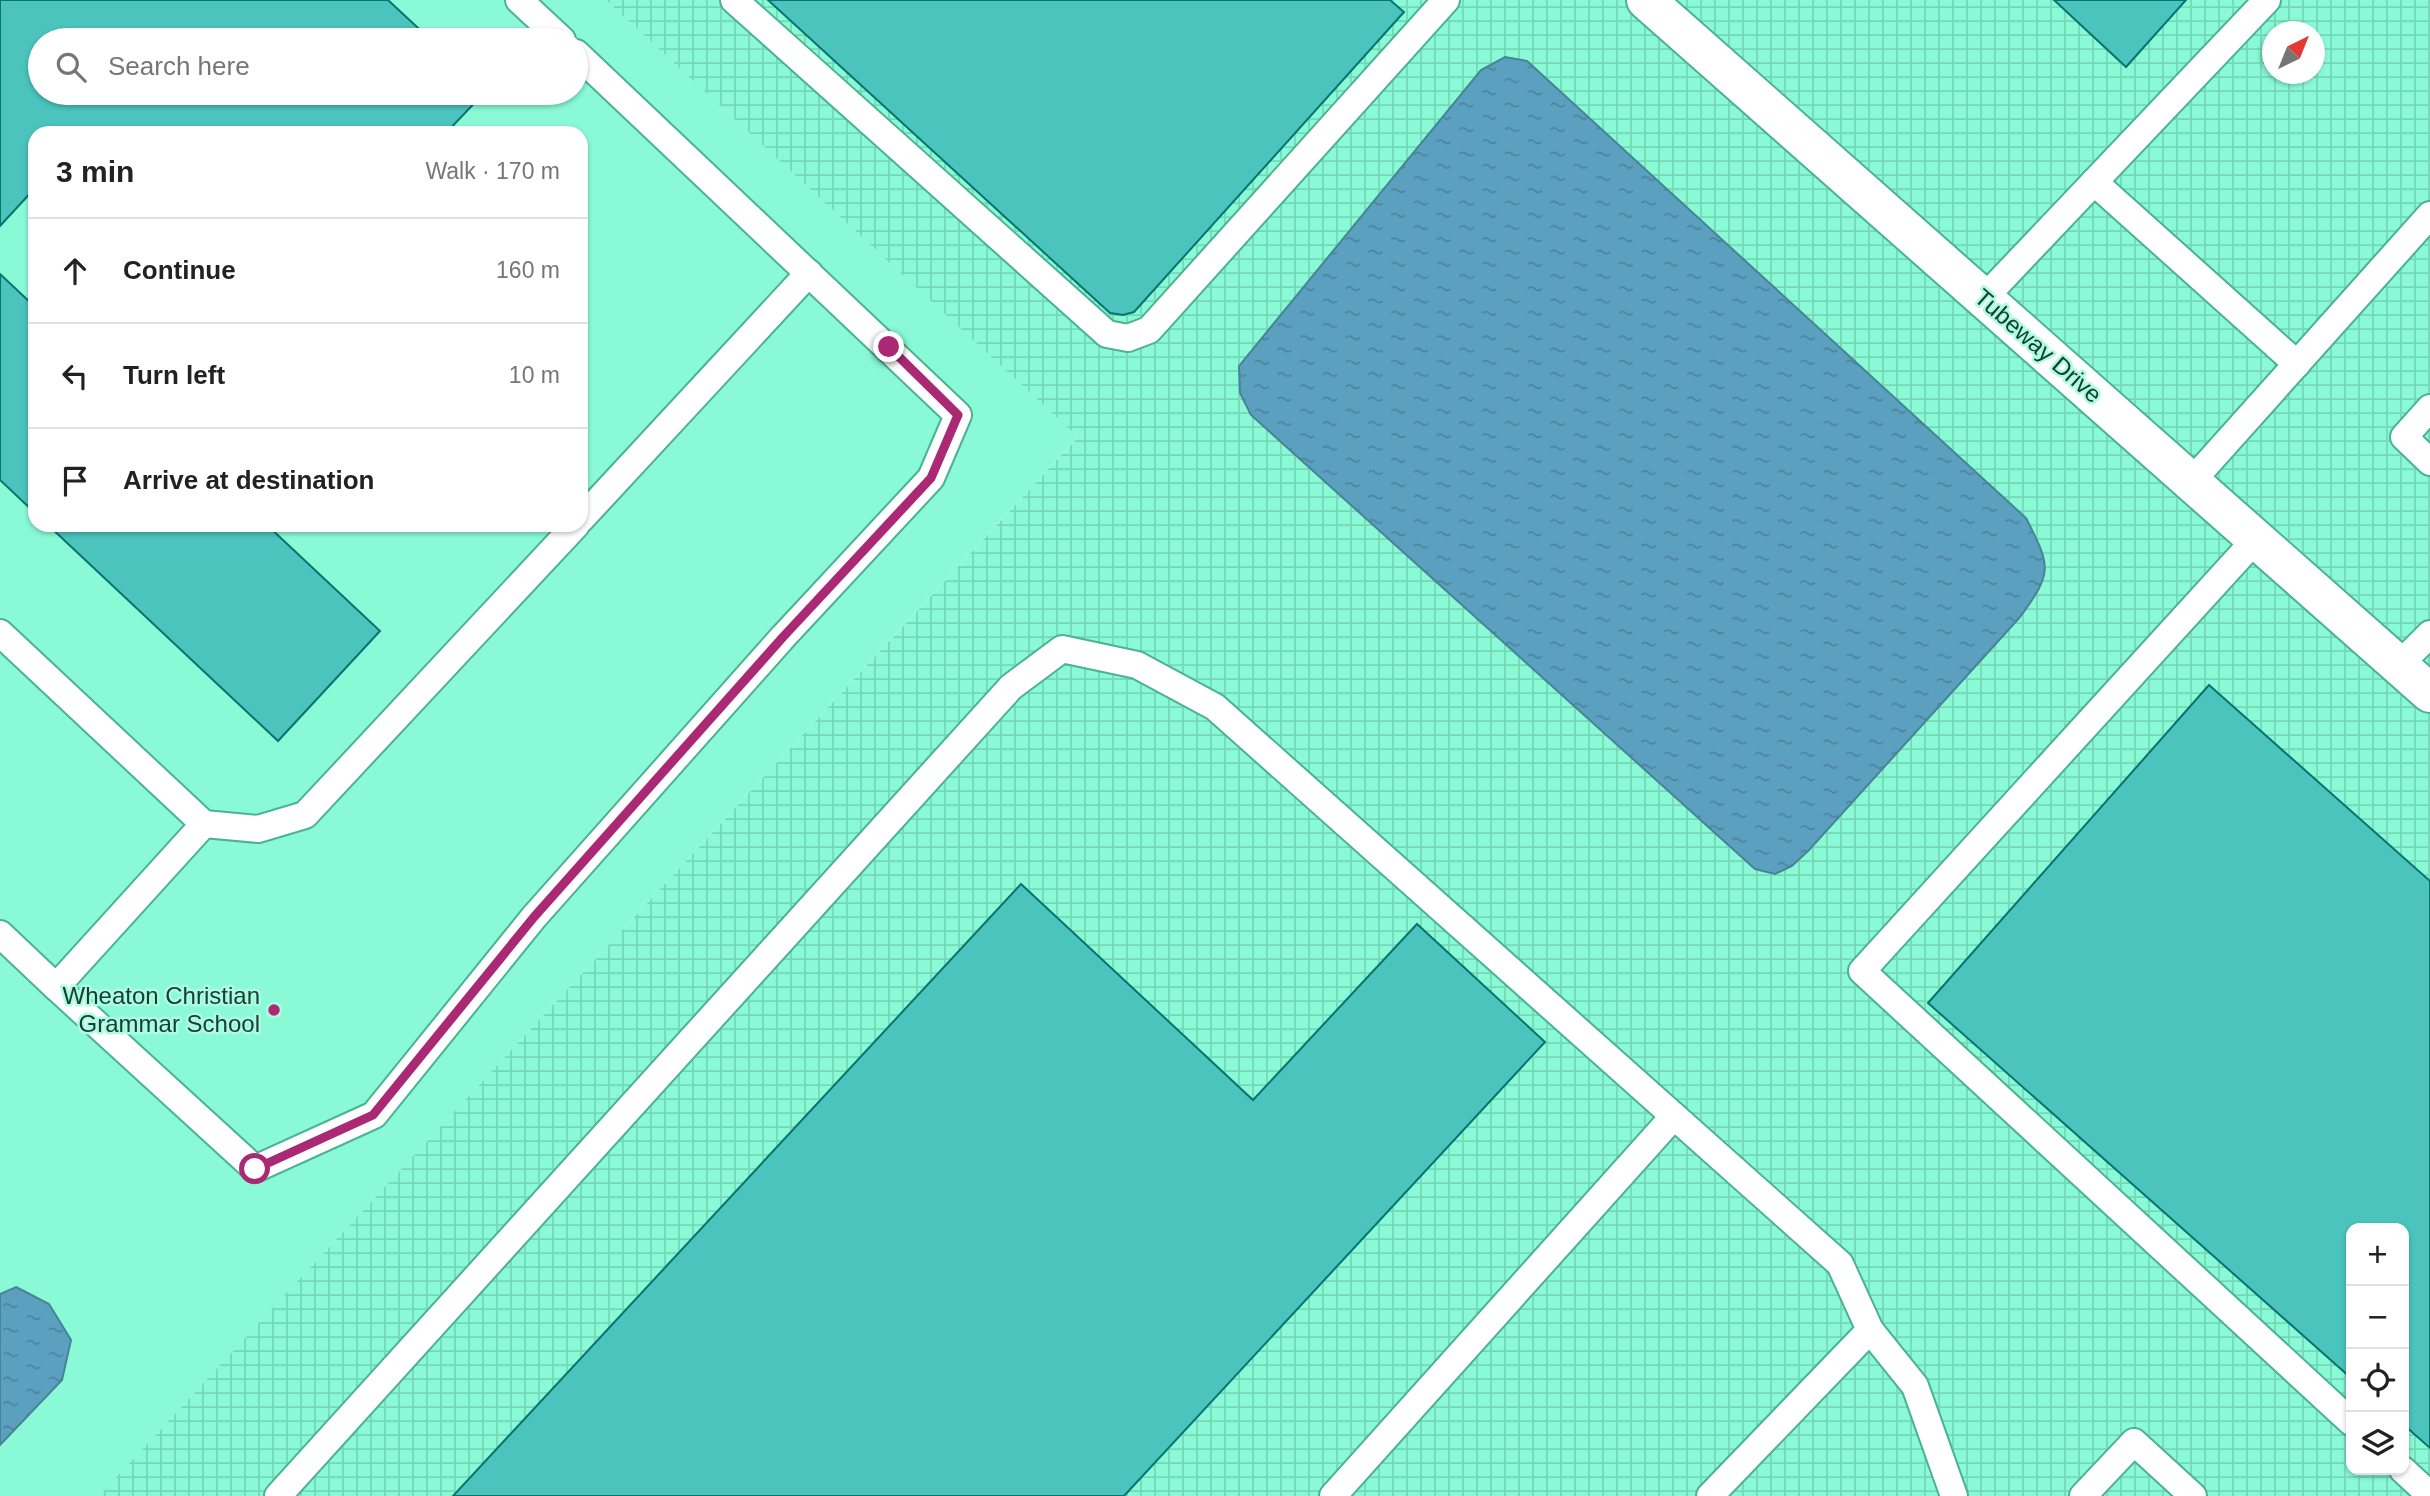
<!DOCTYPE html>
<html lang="en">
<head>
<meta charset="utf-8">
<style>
  :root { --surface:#fff; --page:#f6f6f6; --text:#222; --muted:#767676; --line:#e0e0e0 }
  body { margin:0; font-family:Helvetica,sans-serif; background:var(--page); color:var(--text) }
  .controls { position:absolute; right:21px; bottom:21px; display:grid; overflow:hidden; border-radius:14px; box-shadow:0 2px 5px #0004 }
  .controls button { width:63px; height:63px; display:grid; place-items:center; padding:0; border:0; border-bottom:2px solid var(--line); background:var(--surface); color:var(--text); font:35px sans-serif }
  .compass { position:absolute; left:2262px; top:21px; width:63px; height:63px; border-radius:50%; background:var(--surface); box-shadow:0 2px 5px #0004; rotate:43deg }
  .stop { position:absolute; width:21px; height:21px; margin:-16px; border:5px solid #ab2974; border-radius:50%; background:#fff }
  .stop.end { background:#ab2974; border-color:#fff; box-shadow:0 2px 7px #0008 }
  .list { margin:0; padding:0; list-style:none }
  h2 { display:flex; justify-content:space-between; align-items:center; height:91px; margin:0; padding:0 28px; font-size:30px }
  h2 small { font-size:23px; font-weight:400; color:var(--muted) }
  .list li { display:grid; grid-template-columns:46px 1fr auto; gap:21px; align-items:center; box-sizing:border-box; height:105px; padding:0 28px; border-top:2px solid var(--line) }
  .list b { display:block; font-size:26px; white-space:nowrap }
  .list em { font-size:23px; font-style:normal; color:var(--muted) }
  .icon { flex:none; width:38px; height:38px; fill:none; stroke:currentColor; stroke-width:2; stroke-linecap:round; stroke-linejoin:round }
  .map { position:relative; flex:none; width:2430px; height:1496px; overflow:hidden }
  .search { position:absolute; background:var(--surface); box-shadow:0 2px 5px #0004; left:28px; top:28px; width:560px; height:77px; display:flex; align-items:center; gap:18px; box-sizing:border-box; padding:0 24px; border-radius:38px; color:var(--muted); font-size:26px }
  .panel { position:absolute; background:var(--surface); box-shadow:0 2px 5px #0004; left:28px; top:126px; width:560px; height:406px; border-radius:21px }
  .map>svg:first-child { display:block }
  .built { fill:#89fad5; fill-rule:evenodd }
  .industrial { fill:url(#industrial-grid); fill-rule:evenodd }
  .water { fill:url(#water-ripples); stroke:#478496; stroke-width:2 }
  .building { fill:#4ac4bd; stroke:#06746f; stroke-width:2 }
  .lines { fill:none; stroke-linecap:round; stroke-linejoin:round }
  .lane-casing { stroke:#4bb293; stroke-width:30 }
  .street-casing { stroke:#4bb293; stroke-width:42 }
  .lane { stroke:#fff; stroke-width:26 }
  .street { stroke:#fff; stroke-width:38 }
  .route { stroke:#ab2974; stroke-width:9 }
  .poi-dot { fill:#ab2974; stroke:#adfbe0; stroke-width:2.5 }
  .labels { text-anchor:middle; stroke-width:5; stroke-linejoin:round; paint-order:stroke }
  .street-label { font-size:24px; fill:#154134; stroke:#adfbe0 }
  .poi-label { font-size:24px; fill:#154134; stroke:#adfbe0; text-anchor:end }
</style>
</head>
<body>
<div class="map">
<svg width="2430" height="1496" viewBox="0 0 2430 1496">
  <defs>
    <pattern id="industrial-grid" width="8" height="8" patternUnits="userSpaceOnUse" patternTransform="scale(1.75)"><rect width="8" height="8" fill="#89fad5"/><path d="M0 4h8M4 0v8" fill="none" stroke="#75d8b7"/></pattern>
    <pattern id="water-ripples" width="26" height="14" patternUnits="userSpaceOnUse" patternTransform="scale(1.75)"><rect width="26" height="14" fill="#5ca0c0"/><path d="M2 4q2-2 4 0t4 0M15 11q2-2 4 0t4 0" fill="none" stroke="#4b849d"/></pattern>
  </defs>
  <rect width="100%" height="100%" fill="#adfbe0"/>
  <path class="built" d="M 0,0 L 606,0 L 1078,436 L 99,1496 L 0,1496 ZM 40,40 L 576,40 L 576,93 L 40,93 ZM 35,133 L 581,133 L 581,525 L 35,525 Z"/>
  <path class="industrial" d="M 606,0 L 2430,0 L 2430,1496 L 99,1496 L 1078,437 ZM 2272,32 L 2314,32 L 2314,74 L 2272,74 ZM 2351,1228 L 2404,1228 L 2404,1470 L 2351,1470 Z"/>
  <g class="water">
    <path d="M 1505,57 L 1527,61 L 2026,518 C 2051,567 2053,572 2020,617 L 1809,850 L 1792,866 L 1775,874 L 1755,869 L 1251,415 L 1240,393 L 1239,366 L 1481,70 Z"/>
    <path d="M 16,1287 L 49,1304 L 71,1340 L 62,1380 L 0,1445 L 0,1294 Z"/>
  </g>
  <g class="building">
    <path d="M 0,0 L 388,0 L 431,40 L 40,40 L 40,93 L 484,93 L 446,133 L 95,133 L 90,129 L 87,133 L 35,133 L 35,188 L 0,226 Z"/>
    <path d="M 768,0 L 1390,0 L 1404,12 L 1134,312 L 1123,315 L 1110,313 Z"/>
    <path d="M 2054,0 L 2186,0 L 2126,67 Z"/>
    <path d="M 0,274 L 35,307 L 35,513 L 0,480 Z"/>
    <path d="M 48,525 L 267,525 L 380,631 L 278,741 Z"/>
    <path d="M 2209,685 L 2430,881 L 2430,1448 L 2404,1425 L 2404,1228 L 2351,1228 L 2351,1378 L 1928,1003 Z"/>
    <path d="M 1021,884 L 1253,1100 L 1417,924 L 1545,1042 L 1124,1496 L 453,1496 Z"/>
  </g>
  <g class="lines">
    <defs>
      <g id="lane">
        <path d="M 519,0 L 562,40"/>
        <path d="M 734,0 L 1107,334 L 1128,338 L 1149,330 L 1446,0"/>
        <path d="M 2094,182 L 2297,364"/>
        <path d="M 1984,298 L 2267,0"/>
        <path d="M 2430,408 L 2404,437 L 2430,462"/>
        <path d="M 2191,482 L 2430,215"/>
        <path d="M 581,519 L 809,273"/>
        <path d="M 2256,539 L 1862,971 L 2351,1422"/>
        <path d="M 0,633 L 204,824 L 258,829 L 305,815 L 576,525"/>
        <path d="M 2399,665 L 2430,634"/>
        <path d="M 0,934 L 56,987 L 204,824"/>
        <path d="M 56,987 L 255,1169 L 374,1115 L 534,917 L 783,637 L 931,478 L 958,415 L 576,53"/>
        <path d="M 1870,1330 L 1915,1386 L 1954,1496"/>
        <path d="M 2403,1470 L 2430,1495"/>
        <path d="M 278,1496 L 1011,687 L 1062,649 L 1137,665 L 1215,707 L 1840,1264 L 1870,1330 L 1710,1496"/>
        <path d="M 1333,1496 L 1674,1116"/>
        <path d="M 2083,1496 L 2134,1442 L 2193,1496"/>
      </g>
      <path id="street" d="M 1646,0 L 2430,693"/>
    </defs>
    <use href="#lane" class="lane-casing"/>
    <use href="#street" class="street-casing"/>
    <use href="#lane" class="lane"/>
    <use href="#street" class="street"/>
  </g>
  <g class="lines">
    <path class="route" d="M 255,1169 L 373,1115 L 534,917 L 783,637 L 931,478 L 958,415 L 889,347"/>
  </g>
  <circle class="poi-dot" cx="274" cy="1010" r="7"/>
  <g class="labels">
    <g class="street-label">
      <text transform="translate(2038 346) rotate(41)" y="8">Tubeway Drive</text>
    </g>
    <g class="poi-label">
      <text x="260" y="1004">Wheaton Christian<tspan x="260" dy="28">Grammar School</tspan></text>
    </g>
  </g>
</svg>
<div class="controls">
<button>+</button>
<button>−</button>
<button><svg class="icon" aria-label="locate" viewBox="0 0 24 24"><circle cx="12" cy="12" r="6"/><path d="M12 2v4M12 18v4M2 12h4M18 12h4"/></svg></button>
<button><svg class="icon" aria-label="layers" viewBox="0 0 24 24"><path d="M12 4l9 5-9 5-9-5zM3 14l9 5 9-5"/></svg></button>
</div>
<svg class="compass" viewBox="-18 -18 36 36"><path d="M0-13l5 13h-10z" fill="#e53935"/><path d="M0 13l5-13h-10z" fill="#767676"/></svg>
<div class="stop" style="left:255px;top:1169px"></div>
<div class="stop end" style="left:889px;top:347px"></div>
<div class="search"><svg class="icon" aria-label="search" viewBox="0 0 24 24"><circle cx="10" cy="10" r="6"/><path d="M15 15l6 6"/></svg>Search here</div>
<section class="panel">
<h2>3 min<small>Walk · 170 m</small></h2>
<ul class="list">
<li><svg class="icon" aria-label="ahead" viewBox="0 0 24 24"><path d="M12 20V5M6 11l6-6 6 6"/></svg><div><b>Continue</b></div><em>160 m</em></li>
<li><svg class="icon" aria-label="left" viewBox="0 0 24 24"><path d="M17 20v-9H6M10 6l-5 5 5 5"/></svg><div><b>Turn left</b></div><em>10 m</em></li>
<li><svg class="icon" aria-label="arrive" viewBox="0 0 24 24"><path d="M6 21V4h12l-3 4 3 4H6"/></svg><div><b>Arrive at destination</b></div></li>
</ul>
</section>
</div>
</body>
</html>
